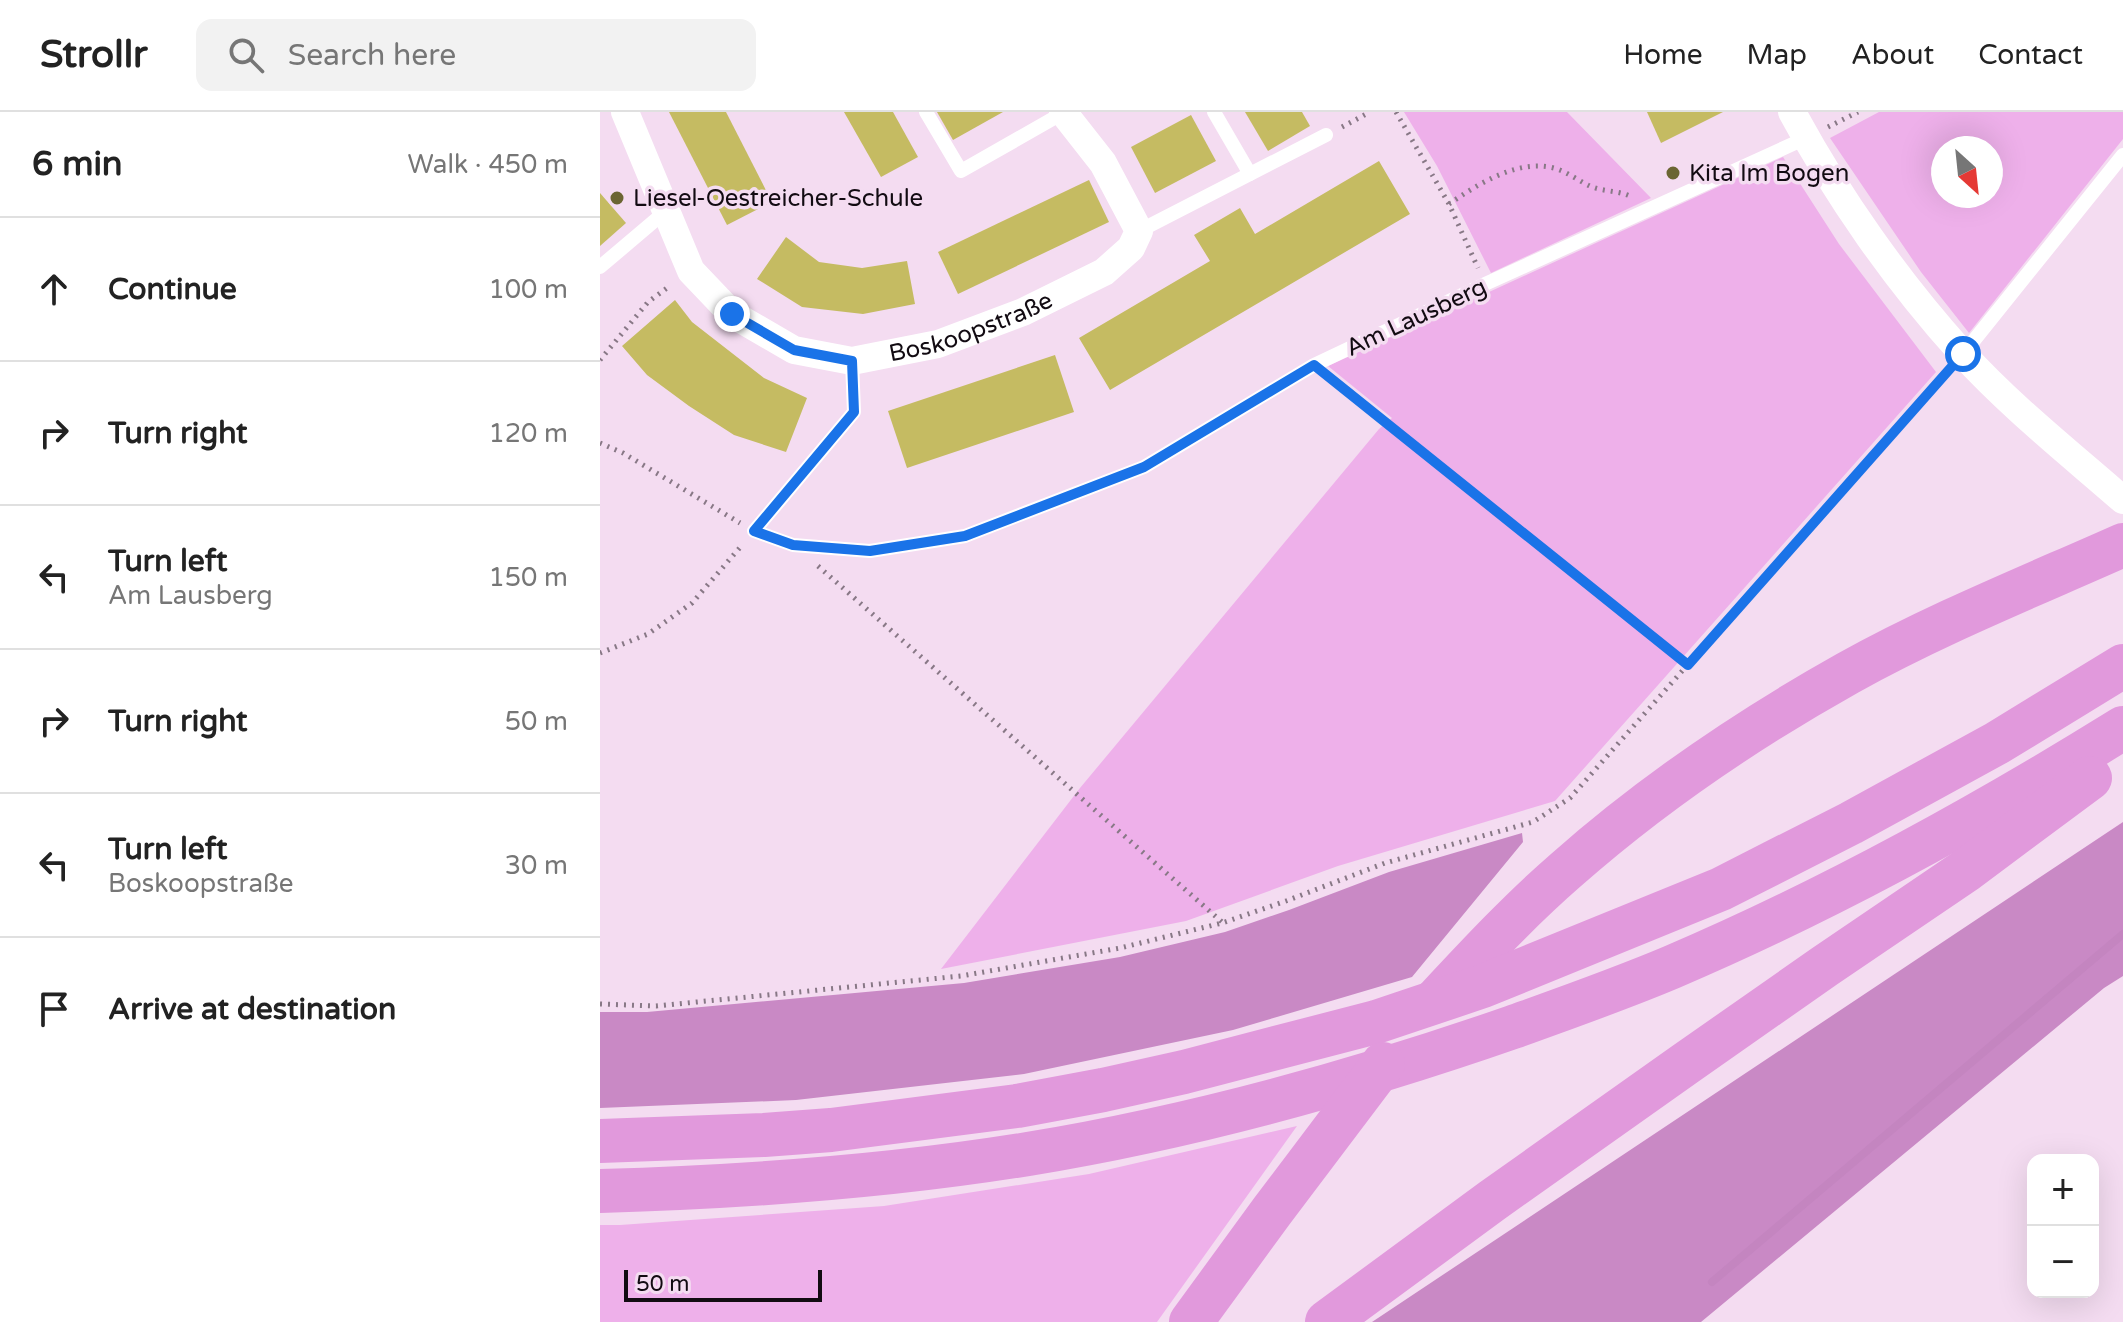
<!DOCTYPE html>
<html lang="en">
<head>
<meta charset="utf-8">
<style>
  :root { --surface:#fff; --page:#f2f2f2; --text:#222; --muted:#767676; --line:#e0e0e0 }
  body { margin:0; font-family:"Varela Round",sans-serif; background:var(--page); color:var(--text) }
  .controls { position:absolute; right:24px; bottom:24px; display:grid; overflow:hidden; border-radius:16px; box-shadow:0 8px 32px #0002 }
  .controls button { width:72px; height:72px; display:grid; place-items:center; padding:0; border:0; border-bottom:2px solid var(--line); background:var(--surface); color:var(--text); font:40px sans-serif }
  .compass { position:absolute; left:1331px; top:24px; width:72px; height:72px; border-radius:50%; background:var(--surface); box-shadow:0 8px 32px #0002; rotate:153deg }
  .scale { position:absolute; left:24px; bottom:20px; width:198px; box-sizing:border-box; padding-left:8px; border:4px solid #120b12; border-top:0; font-size:22px; line-height:28px; white-space:nowrap; color:#120b12; -webkit-text-stroke:6px #f4dcf1; paint-order:stroke }
  .stop { position:absolute; width:24px; height:24px; margin:-18px; border:6px solid #1a73e8; border-radius:50%; background:#fff }
  .stop.end { background:#1a73e8; border-color:#fff; box-shadow:0 2px 8px #0008 }
  .list { margin:0; padding:0; list-style:none }
  h2 { display:flex; justify-content:space-between; align-items:center; height:104px; margin:0; padding:0 32px; font-size:34px }
  h2 small { font-size:26px; font-weight:400; color:var(--muted) }
  .list li { display:grid; grid-template-columns:52px 1fr auto; gap:24px; align-items:center; box-sizing:border-box; height:144px; padding:0 32px; border-top:2px solid var(--line) }
  .list b { display:block; font-size:30px; white-space:nowrap }
  .list p { margin:0; font-size:26px; white-space:nowrap; color:var(--muted) }
  .list em { font-size:26px; font-style:normal; color:var(--muted) }
  .icon { flex:none; width:44px; height:44px; fill:none; stroke:currentColor; stroke-width:2; stroke-linecap:round; stroke-linejoin:round }
  .map { position:relative; flex:none; width:1523px; height:1210px; overflow:hidden }
  header { display:flex; align-items:center; gap:48px; box-sizing:border-box; height:112px; padding:0 40px; background:var(--surface); border-bottom:2px solid var(--line) }
  header strong { font-size:38px }
  nav { display:flex; gap:44px; margin-inline-start:auto; font-size:28px }
  .search { width:560px; height:72px; background:var(--page); display:flex; align-items:center; gap:20px; box-sizing:border-box; padding:0 28px; border-radius:16px; color:var(--muted); font-size:30px }
  main { display:flex }
  aside { flex:1; background:var(--surface) }
  .map>svg:first-child { display:block }
  .green { fill:#eeb0ea; fill-rule:evenodd }
  .forest { fill:#c989c5 }
  .lines { fill:none; stroke-linecap:round; stroke-linejoin:round }
  .stream { stroke:#c485c0; stroke-width:8 }
  .building { fill:#c5bb62 }
  .path { stroke:#887886; stroke-width:5; stroke-dasharray:2 6; stroke-linecap:butt }
  .service { stroke:#fff; stroke-width:14 }
  .minor { stroke:#fff; stroke-width:28 }
  .motorway { stroke:#e199dc; stroke-width:44 }
  .route { stroke:#1a73e8; stroke-width:10 }
  .poi-dot { fill:#6b6532; stroke:#f4dcf1; stroke-width:3 }
  .labels { text-anchor:middle; stroke-width:7; stroke-linejoin:round; paint-order:stroke }
  .poi-label { font-size:24px; fill:#120b12; stroke:#f4dcf1; text-anchor:start }
  .street-label { font-size:24px; fill:#120b12; stroke:#f4dcf1 }
</style>
</head>
<body>
<header>
<strong>Strollr</strong>
<div class="search"><svg class="icon" aria-label="search" viewBox="0 0 24 24"><circle cx="10" cy="10" r="6"/><path d="M15 15l6 6"/></svg>Search here</div>
<nav><a>Home</a><a>Map</a><a>About</a><a>Contact</a></nav>
</header>
<main>
<aside>
<h2>6 min<small>Walk · 450 m</small></h2>
<ul class="list">
<li><svg class="icon" aria-label="ahead" viewBox="0 0 24 24"><path d="M12 20V5M6 11l6-6 6 6"/></svg><div><b>Continue</b></div><em>100 m</em></li>
<li><svg class="icon" aria-label="right" viewBox="0 0 24 24"><path d="M7 20v-9h11M14 6l5 5-5 5"/></svg><div><b>Turn right</b></div><em>120 m</em></li>
<li><svg class="icon" aria-label="left" viewBox="0 0 24 24"><path d="M17 20v-9H6M10 6l-5 5 5 5"/></svg><div><b>Turn left</b><p>Am Lausberg</p></div><em>150 m</em></li>
<li><svg class="icon" aria-label="right" viewBox="0 0 24 24"><path d="M7 20v-9h11M14 6l5 5-5 5"/></svg><div><b>Turn right</b></div><em>50 m</em></li>
<li><svg class="icon" aria-label="left" viewBox="0 0 24 24"><path d="M17 20v-9H6M10 6l-5 5 5 5"/></svg><div><b>Turn left</b><p>Boskoopstraße</p></div><em>30 m</em></li>
<li><svg class="icon" aria-label="arrive" viewBox="0 0 24 24"><path d="M6 21V4h12l-3 4 3 4H6"/></svg><div><b>Arrive at destination</b></div></li>
</ul>
</aside>
<div class="map">
<svg width="1523" height="1210" viewBox="0 0 1523 1210">
  <rect width="100%" height="100%" fill="#f4dcf1"/>
  <g class="green">
    <path d="M 804,0 L 967,0 L 1051,86 L 891,161 L 837,54 Z"/>
    <path d="M 1279,0 L 1523,0 L 1523,27 L 1369,221 L 1321,160 L 1230,26 ZM 1391,36 L 1391,84 L 1343,84 L 1343,36 Z"/>
    <path d="M 1183,45 L 1239,132 L 1336,260 L 955,689 L 738,754 L 586,809 L 341,857 L 480,676 L 779,317 L 792,306 L 728,254 Z"/>
    <path d="M 697,1014 L 557,1210 L 0,1210 L 0,1113 L 20,1113 L 284,1094 L 489,1062 Z"/>
  </g>
  <g class="forest">
    <path d="M 1523,710 L 1523,864 L 1504,876 L 1101,1210 L 772,1210 Z"/>
    <path d="M 922,721 L 923,730 L 812,865 L 633,918 L 424,962 L 196,988 L 0,996 L 0,900 L 47,900 L 364,871 L 520,845 L 625,820 L 689,798 L 789,760 Z"/>
  </g>
  <g class="lines">
    <path class="stream" d="M 1112,1170 L 1523,822"/>
  </g>
  <g class="building">
    <path d="M 69,0 L 126,0 L 172,90 L 127,113 Z"/>
    <path d="M 244,0 L 293,0 L 318,45 L 281,65 Z"/>
    <path d="M 337,0 L 403,0 L 353,28 Z"/>
    <path d="M 645,0 L 702,0 L 710,14 L 668,39 Z"/>
    <path d="M 1047,0 L 1123,0 L 1061,31 Z"/>
    <path d="M 591,3 L 616,49 L 555,81 L 531,35 Z"/>
    <path d="M 779,49 L 810,102 L 510,278 L 479,226 L 610,149 L 594,123 L 640,96 L 655,122 Z"/>
    <path d="M 489,68 L 509,110 L 358,182 L 338,140 Z"/>
    <path d="M 0,81 L 26,111 L 0,134 Z"/>
    <path d="M 186,125 L 219,150 L 262,156 L 307,149 L 315,192 L 263,202 L 202,195 L 157,167 Z"/>
    <path d="M 75,188 L 92,210 L 164,266 L 207,286 L 186,340 L 134,323 L 89,294 L 47,263 L 22,234 Z"/>
    <path d="M 455,243 L 474,300 L 307,356 L 288,299 Z"/>
  </g>
  <g class="lines">
    <g class="path">
      <path d="M 796,0 L 849,92 L 878,156"/>
      <path d="M 742,15 L 770,0"/>
      <path d="M 1228,15 L 1258,0"/>
      <path d="M 849,92 C 878,72 920,45 957,57 C 969,61 979,69 990,74 C 1003,80 1018,78 1032,85"/>
      <path d="M 0,248 L 48,190 L 71,173"/>
      <path d="M 729,266 L 1088,553"/>
      <path d="M 0,331 L 23,341 L 140,411"/>
      <path d="M 218,454 L 622,810"/>
      <path d="M 0,541 L 48,522 L 92,491 L 143,432"/>
      <path d="M 0,892 L 56,894 L 361,864 L 520,836 L 622,811 L 686,789 L 785,751 L 933,710 L 970,686 L 1346,260"/>
    </g>
    <g class="service">
      <path d="M 326,0 L 361,59 L 463,1"/>
      <path d="M 614,0 L 650,62"/>
      <path d="M 539,119 L 726,23"/>
      <path d="M 0,155 L 66,99"/>
      <path d="M 1363,242 L 1523,43"/>
      <path d="M 252,249 L 254,300 L 154,419 L 193,433 L 270,439 L 365,424 L 544,355 L 714,253 L 885,172 L 1206,26"/>
    </g>
    <g class="minor">
      <path id="s1" d="M 25,0 L 91,159 L 132,202 L 194,238 L 252,249 L 338,232 L 423,200 L 504,160 L 531,136 L 539,119 L 503,51 L 463,0"/>
      <path d="M 1192,0 C 1237,84 1297,169 1361,240 C 1410,294 1468,340 1523,388"/>
    </g>
    <g class="motorway">
      <path d="M 837,887 C 878,843 920,798 966,758 C 1052,682 1148,617 1248,561 C 1336,512 1431,474 1523,433"/>
      <path d="M 0,1029 L 164,1023 L 231,1018 L 417,994 L 503,978 L 584,960 L 776,910 L 883,874 L 1121,777 L 1251,711 L 1397,631 L 1523,554"/>
      <path d="M 0,1079 C 143,1075 286,1065 428,1042 C 593,1015 755,970 913,915 C 966,896 1020,877 1072,855 C 1229,788 1378,706 1523,616"/>
      <path d="M 591,1210 L 672,1099 L 783,952"/>
      <path d="M 727,1210 L 893,1088 L 1085,952 L 1225,854 L 1365,759 L 1490,666"/>
    </g>
  </g>
  <g class="lines">
    <path class="route" d="M 132,202 L 194,238 L 252,249 L 254,300 L 154,419 L 193,433 L 270,439 L 365,424 L 544,355 L 714,253 L 1088,553 L 1363,242"/>
  </g>
  <g class="poi-dot">
    <circle cx="1073" cy="61" r="8"/>
    <circle cx="17" cy="86" r="8"/>
  </g>
  <g class="labels">
    <g class="poi-label">
      <text x="1089" y="69">Kita Im Bogen</text>
      <text x="33" y="94">Liesel-Oestreicher-Schule</text>
    </g>
    <g class="street-label">
      <text transform="translate(816 205) rotate(-25)" y="8">Am Lausberg</text>
      <text dy="8" stroke="none"><textPath href="#s1" startOffset="486">Boskoopstraße</textPath></text>
    </g>
  </g>
</svg>
<div class="controls">
<button>+</button>
<button>−</button>
</div>
<svg class="compass" viewBox="-18 -18 36 36"><path d="M0-13l5 13h-10z" fill="#e53935"/><path d="M0 13l5-13h-10z" fill="#767676"/></svg>
<div class="scale">50 m</div>
<div class="stop" style="left:1363px;top:242px"></div>
<div class="stop end" style="left:132px;top:202px"></div>
</div>
</main>
</body>
</html>
